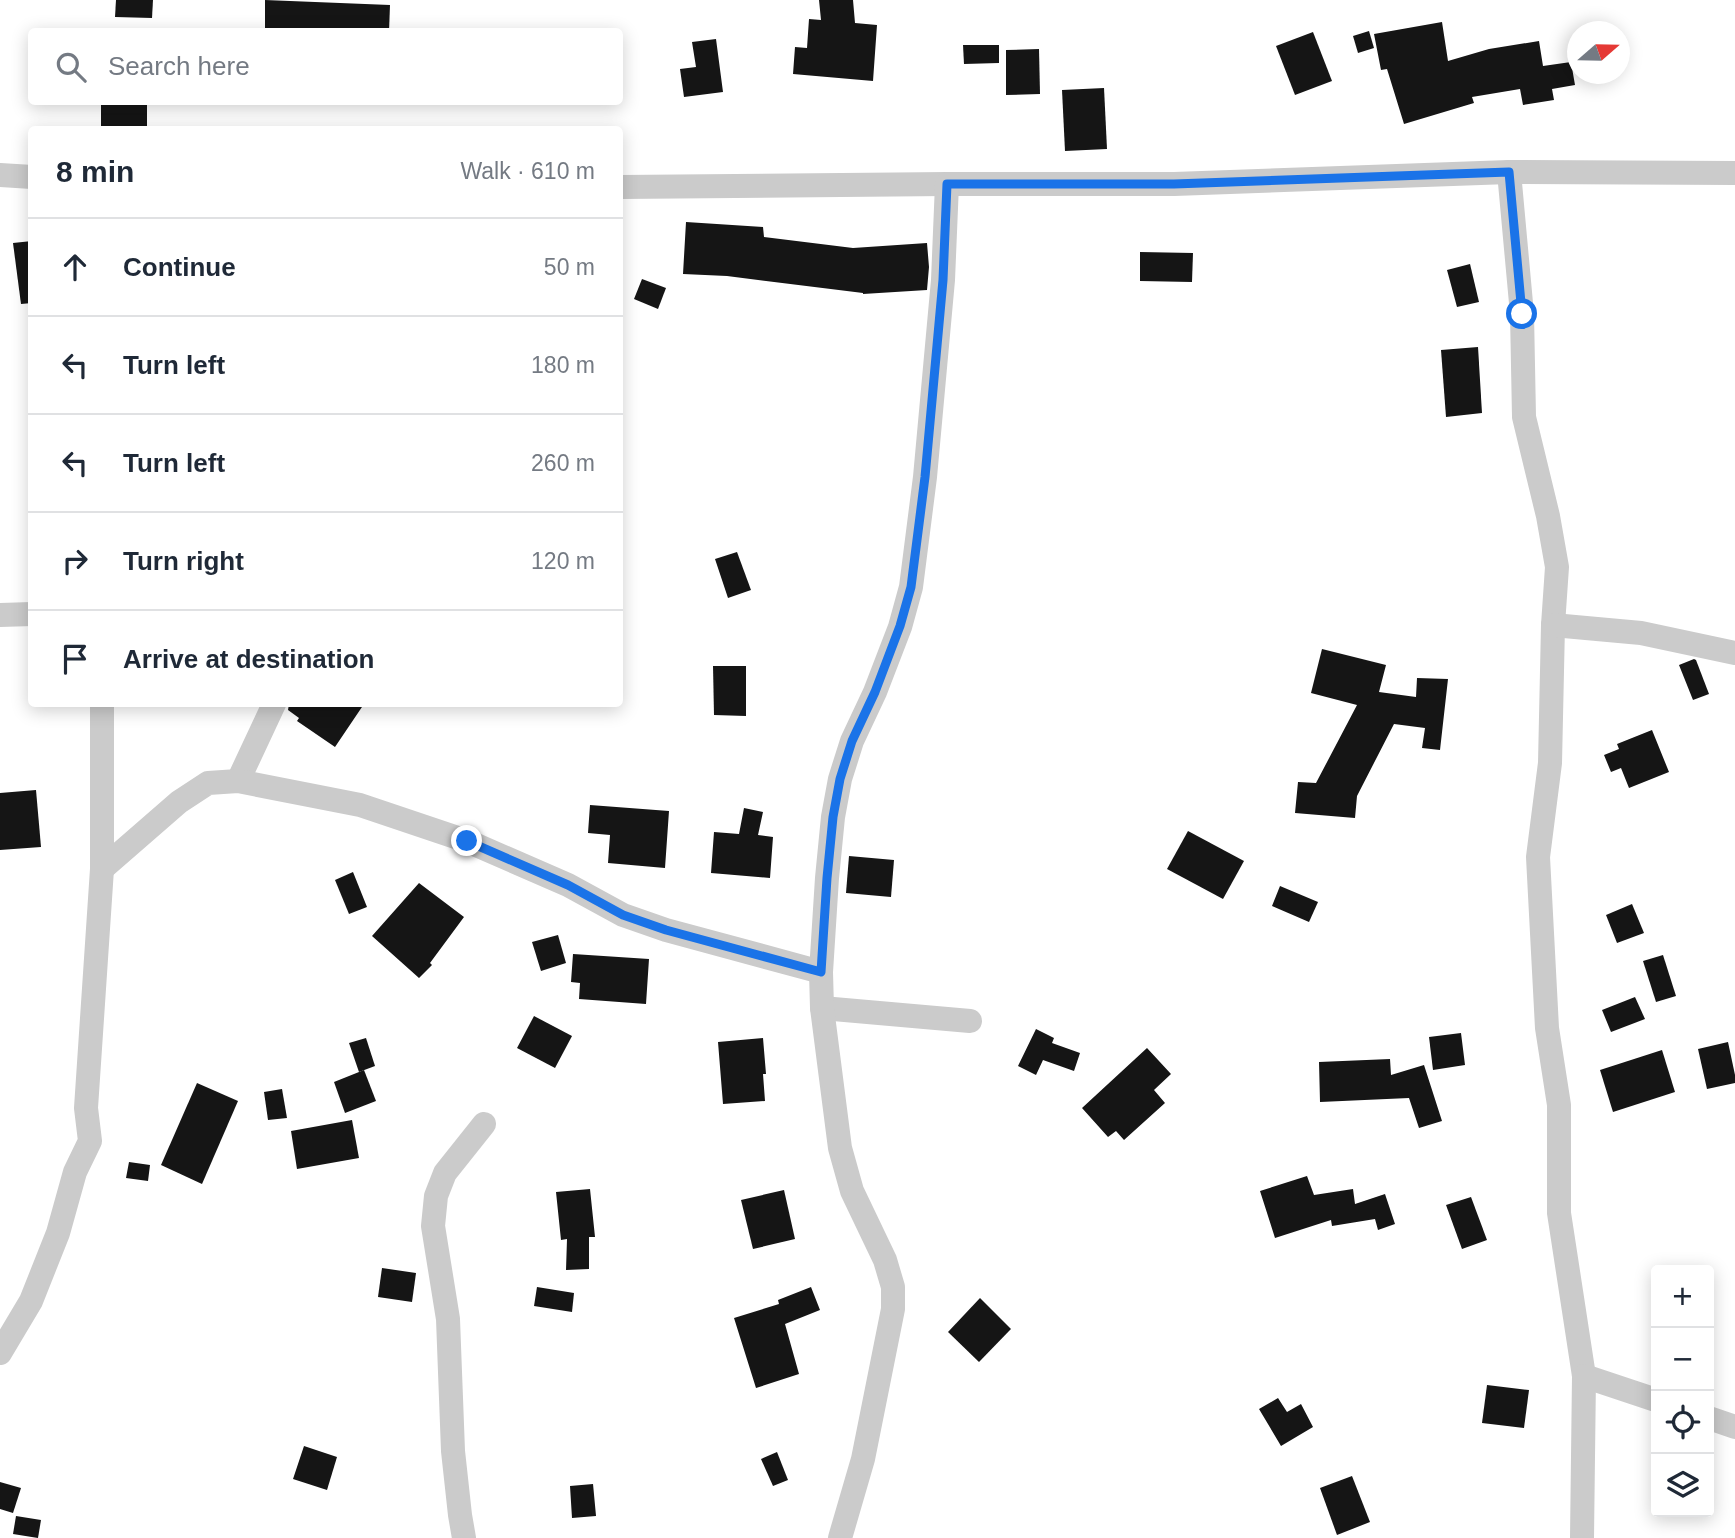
<!DOCTYPE html>
<html lang="en">
<head>
<meta charset="utf-8">
<style>
  :root { --surface:#fff; --page:#f2f2f3; --text:#1f2937; --muted:#747a83; --line:#e0e1e3 }
  body { margin:0; font-family:Helvetica,sans-serif; background:var(--page); color:var(--text) }
  .controls { position:absolute; right:21px; bottom:21px; display:grid; overflow:hidden; border-radius:7px; box-shadow:0 4px 18px #0003 }
  .controls button { width:63px; height:63px; display:grid; place-items:center; padding:0; border:0; border-bottom:2px solid var(--line); background:var(--surface); color:var(--text); font:35px sans-serif }
  .compass { position:absolute; left:1567px; top:21px; width:63px; height:63px; border-radius:50%; background:var(--surface); box-shadow:0 4px 18px #0003; rotate:70deg }
  .stop { position:absolute; width:21px; height:21px; margin:-16px; border:5px solid #1a73e8; border-radius:50%; background:#fff }
  .stop.end { background:#1a73e8; border-color:#fff; box-shadow:0 2px 7px #0008 }
  .list { margin:0; padding:0; list-style:none }
  h2 { display:flex; justify-content:space-between; align-items:center; height:91px; margin:0; padding:0 28px; font-size:30px }
  h2 small { font-size:23px; font-weight:400; color:var(--muted) }
  .list li { display:grid; grid-template-columns:46px 1fr auto; gap:21px; align-items:center; box-sizing:border-box; height:98px; padding:0 28px; border-top:2px solid var(--line) }
  .list b { display:block; font-size:26px; white-space:nowrap }
  .list em { font-size:23px; font-style:normal; color:var(--muted) }
  .icon { flex:none; width:38px; height:38px; fill:none; stroke:currentColor; stroke-width:2; stroke-linecap:round; stroke-linejoin:round }
  .map { position:relative; flex:none; width:1735px; height:1538px; overflow:hidden }
  .search { position:absolute; background:var(--surface); box-shadow:0 4px 18px #0003; left:28px; top:28px; width:595px; height:77px; display:flex; align-items:center; gap:18px; box-sizing:border-box; padding:0 24px; border-radius:7px; color:var(--muted); font-size:26px }
  .panel { position:absolute; background:var(--surface); box-shadow:0 4px 18px #0003; left:28px; top:126px; width:595px; height:581px; border-radius:7px }
  .map>svg:first-child { display:block }
  .building { fill:#151515 }
  .lines { fill:none; stroke-linecap:round; stroke-linejoin:round }
  .minor { stroke:#cbcbcb; stroke-width:24 }
  .route { stroke:#1a73e8; stroke-width:9 }
</style>
</head>
<body>
<div class="map">
<svg width="1735" height="1538" viewBox="0 0 1735 1538">
  <rect width="100%" height="100%" fill="#fff"/>
  <g class="building">
    <path d="M 116,0 L 153,0 L 152,18 L 115,17 Z"/>
    <path d="M 265,0 L 390,5 L 389,32 L 265,32 Z"/>
    <path d="M 819,0 L 853,0 L 855,23 L 877,25 L 873,81 L 793,74 L 795,47 L 807,48 L 809,19 L 821,20 Z"/>
    <path d="M 1442,22 L 1448,61 L 1489,49 L 1539,41 L 1543,66 L 1571,62 L 1575,85 L 1552,89 L 1554,100 L 1523,105 L 1520,89 L 1472,97 L 1474,103 L 1404,124 L 1387,69 L 1381,70 L 1374,34 Z"/>
    <path d="M 1369,31 L 1374,48 L 1358,53 L 1353,36 Z"/>
    <path d="M 1313,32 L 1332,81 L 1295,95 L 1276,46 Z"/>
    <path d="M 716,39 L 723,92 L 684,97 L 680,69 L 696,67 L 692,42 Z"/>
    <path d="M 963,45 L 999,45 L 999,63 L 964,64 Z"/>
    <path d="M 1039,49 L 1040,94 L 1006,95 L 1006,50 Z"/>
    <path d="M 1104,88 L 1107,149 L 1065,151 L 1062,90 Z"/>
    <path d="M 101,102 L 147,103 L 147,130 L 101,130 Z"/>
    <path d="M 686,222 L 763,227 L 764,237 L 853,248 L 927,243 L 929,267 L 927,290 L 863,294 L 863,293 L 727,276 L 683,274 Z"/>
    <path d="M 32,241 L 32,303 L 21,304 L 13,243 Z"/>
    <path d="M 1140,252 L 1193,253 L 1192,282 L 1140,281 Z"/>
    <path d="M 1470,264 L 1479,302 L 1457,307 L 1447,270 Z"/>
    <path d="M 642,279 L 666,288 L 658,309 L 634,299 Z"/>
    <path d="M 1478,347 L 1482,413 L 1446,417 L 1441,350 Z"/>
    <path d="M 737,552 L 751,590 L 728,598 L 715,559 Z"/>
    <path d="M 1322,649 L 1386,665 L 1379,692 L 1416,697 L 1417,678 L 1448,679 L 1440,750 L 1422,748 L 1425,728 L 1394,724 L 1357,796 L 1355,818 L 1295,813 L 1298,782 L 1316,783 L 1357,705 L 1311,693 Z"/>
    <path d="M 1694,659 L 1696,660 L 1709,694 L 1693,700 L 1679,665 Z"/>
    <path d="M 713,666 L 746,666 L 746,716 L 714,715 Z"/>
    <path d="M 289,704 L 364,704 L 335,747 L 297,721 L 299,718 L 288,710 Z"/>
    <path d="M 1652,730 L 1669,772 L 1629,788 L 1621,768 L 1611,772 L 1604,755 L 1619,749 L 1617,744 Z"/>
    <path d="M 36,790 L 41,847 L 0,850 L 0,793 Z"/>
    <path d="M 590,805 L 669,811 L 665,868 L 608,863 L 610,835 L 588,833 Z"/>
    <path d="M 744,808 L 763,812 L 758,835 L 773,837 L 770,878 L 711,873 L 714,832 L 739,834 Z"/>
    <path d="M 1188,831 L 1244,861 L 1223,899 L 1167,869 Z"/>
    <path d="M 849,856 L 894,860 L 891,897 L 846,893 Z"/>
    <path d="M 353,872 L 367,907 L 349,914 L 335,880 Z"/>
    <path d="M 419,883 L 464,917 L 430,963 L 432,965 L 419,978 L 372,936 Z"/>
    <path d="M 1280,886 L 1318,902 L 1309,922 L 1272,906 Z"/>
    <path d="M 1632,904 L 1644,933 L 1617,943 L 1606,915 Z"/>
    <path d="M 558,935 L 566,963 L 541,971 L 532,942 Z"/>
    <path d="M 573,954 L 649,959 L 646,1004 L 579,999 L 580,983 L 571,982 Z"/>
    <path d="M 1663,955 L 1676,996 L 1656,1002 L 1643,961 Z"/>
    <path d="M 1635,997 L 1645,1019 L 1611,1032 L 1602,1010 Z"/>
    <path d="M 534,1016 L 572,1036 L 555,1068 L 517,1048 Z"/>
    <path d="M 1036,1029 L 1054,1038 L 1052,1043 L 1080,1053 L 1074,1071 L 1043,1060 L 1036,1075 L 1018,1066 Z"/>
    <path d="M 1461,1033 L 1465,1065 L 1433,1070 L 1429,1037 Z"/>
    <path d="M 366,1038 L 375,1066 L 359,1072 L 349,1043 Z"/>
    <path d="M 763,1038 L 766,1074 L 763,1074 L 765,1101 L 723,1104 L 718,1042 Z"/>
    <path d="M 1728,1042 L 1735,1075 L 1735,1083 L 1707,1089 L 1698,1049 Z"/>
    <path d="M 1147,1048 L 1171,1074 L 1154,1090 L 1165,1103 L 1124,1140 L 1116,1131 L 1108,1137 L 1082,1108 Z"/>
    <path d="M 1662,1050 L 1675,1092 L 1613,1112 L 1600,1070 Z"/>
    <path d="M 1390,1059 L 1391,1075 L 1424,1065 L 1442,1121 L 1419,1128 L 1409,1098 L 1320,1102 L 1319,1062 Z"/>
    <path d="M 364,1070 L 376,1101 L 345,1113 L 334,1082 Z"/>
    <path d="M 197,1083 L 238,1101 L 202,1184 L 161,1165 Z"/>
    <path d="M 282,1089 L 287,1118 L 268,1120 L 264,1092 Z"/>
    <path d="M 352,1120 L 359,1158 L 297,1169 L 291,1131 Z"/>
    <path d="M 129,1162 L 150,1165 L 148,1181 L 126,1178 Z"/>
    <path d="M 1307,1176 L 1314,1195 L 1353,1189 L 1355,1204 L 1385,1194 L 1395,1224 L 1378,1230 L 1375,1219 L 1332,1226 L 1331,1220 L 1275,1238 L 1260,1191 Z"/>
    <path d="M 590,1189 L 595,1237 L 589,1237 L 589,1269 L 566,1270 L 567,1239 L 561,1240 L 556,1192 Z"/>
    <path d="M 784,1190 L 795,1239 L 753,1249 L 741,1200 Z"/>
    <path d="M 1471,1197 L 1487,1240 L 1462,1249 L 1446,1205 Z"/>
    <path d="M 382,1268 L 416,1273 L 412,1302 L 378,1297 Z"/>
    <path d="M 537,1287 L 574,1293 L 572,1312 L 534,1306 Z"/>
    <path d="M 811,1287 L 820,1310 L 785,1324 L 799,1374 L 756,1388 L 734,1318 L 779,1304 L 778,1300 Z"/>
    <path d="M 980,1298 L 1011,1329 L 979,1362 L 948,1332 Z"/>
    <path d="M 1487,1385 L 1529,1390 L 1524,1428 L 1482,1423 Z"/>
    <path d="M 1278,1398 L 1287,1412 L 1301,1404 L 1313,1427 L 1281,1446 L 1259,1409 Z"/>
    <path d="M 304,1446 L 337,1457 L 327,1490 L 293,1479 Z"/>
    <path d="M 777,1452 L 788,1480 L 773,1486 L 761,1459 Z"/>
    <path d="M 1352,1476 L 1370,1522 L 1337,1535 L 1320,1488 Z"/>
    <path d="M 0,1482 L 21,1488 L 13,1513 L 0,1509 Z"/>
    <path d="M 593,1484 L 596,1516 L 572,1518 L 570,1486 Z"/>
    <path d="M 16,1516 L 41,1520 L 38,1538 L 13,1534 Z"/>
  </g>
  <g class="lines">
    <g class="minor">
      <path d="M 1509,172 L 1522,314 L 1524,417 L 1548,516 L 1557,567 L 1553,625 L 1550,763 L 1538,857 L 1547,1028 L 1559,1105 L 1559,1213 L 1584,1376 L 1582,1538"/>
      <path d="M 0,175 L 32,177"/>
      <path d="M 620,187 L 947,184 L 1174,184 L 1509,172 L 1735,173"/>
      <path d="M 0,615 L 32,614"/>
      <path d="M 1553,625 L 1641,633 L 1735,653"/>
      <path d="M 238,781 L 274,704"/>
      <path d="M 102,869 L 179,802 L 208,783 L 238,781 L 360,805 L 467,841 L 568,885 L 623,915 L 666,930 L 821,972"/>
      <path d="M 822,1008 L 970,1021"/>
      <path d="M 0,1353 L 31,1301 L 58,1233 L 75,1172 L 90,1141 L 86,1108 L 102,869 L 102,704"/>
      <path d="M 1584,1376 L 1656,1400"/>
      <path d="M 1709,1418 L 1735,1427"/>
      <path d="M 464,1538 L 460,1515 L 453,1451 L 448,1319 L 433,1226 L 436,1196 L 445,1173 L 484,1124"/>
      <path d="M 840,1538 L 863,1459 L 893,1309 L 893,1287 L 885,1260 L 852,1191 L 840,1148 L 822,1008 L 821,972 L 827,878 L 833,817 L 840,779 L 852,741 L 875,692 L 900,627 L 911,587 L 925,477 L 943,280 L 947,184"/>
    </g>
  </g>
  <g class="lines">
    <path class="route" d="M 467,841 L 568,885 L 623,915 L 666,930 L 821,972 L 827,878 L 833,817 L 840,779 L 852,741 L 875,692 L 900,626 L 911,587 L 925,477 L 943,280 L 947,184 L 1174,184 L 1509,172 L 1522,314"/>
  </g>
</svg>
<div class="controls">
<button>+</button>
<button>−</button>
<button><svg class="icon" aria-label="locate" viewBox="0 0 24 24"><circle cx="12" cy="12" r="6"/><path d="M12 2v4M12 18v4M2 12h4M18 12h4"/></svg></button>
<button><svg class="icon" aria-label="layers" viewBox="0 0 24 24"><path d="M12 4l9 5-9 5-9-5zM3 14l9 5 9-5"/></svg></button>
</div>
<svg class="compass" viewBox="-18 -18 36 36"><path d="M0-13l5 13h-10z" fill="#e53935"/><path d="M0 13l5-13h-10z" fill="#747a83"/></svg>
<div class="stop" style="left:1522px;top:314px"></div>
<div class="stop end" style="left:467px;top:841px"></div>
<div class="search"><svg class="icon" aria-label="search" viewBox="0 0 24 24"><circle cx="10" cy="10" r="6"/><path d="M15 15l6 6"/></svg>Search here</div>
<section class="panel">
<h2>8 min<small>Walk · 610 m</small></h2>
<ul class="list">
<li><svg class="icon" aria-label="ahead" viewBox="0 0 24 24"><path d="M12 20V5M6 11l6-6 6 6"/></svg><div><b>Continue</b></div><em>50 m</em></li>
<li><svg class="icon" aria-label="left" viewBox="0 0 24 24"><path d="M17 20v-9H6M10 6l-5 5 5 5"/></svg><div><b>Turn left</b></div><em>180 m</em></li>
<li><svg class="icon" aria-label="left" viewBox="0 0 24 24"><path d="M17 20v-9H6M10 6l-5 5 5 5"/></svg><div><b>Turn left</b></div><em>260 m</em></li>
<li><svg class="icon" aria-label="right" viewBox="0 0 24 24"><path d="M7 20v-9h11M14 6l5 5-5 5"/></svg><div><b>Turn right</b></div><em>120 m</em></li>
<li><svg class="icon" aria-label="arrive" viewBox="0 0 24 24"><path d="M6 21V4h12l-3 4 3 4H6"/></svg><div><b>Arrive at destination</b></div></li>
</ul>
</section>
</div>
</body>
</html>
